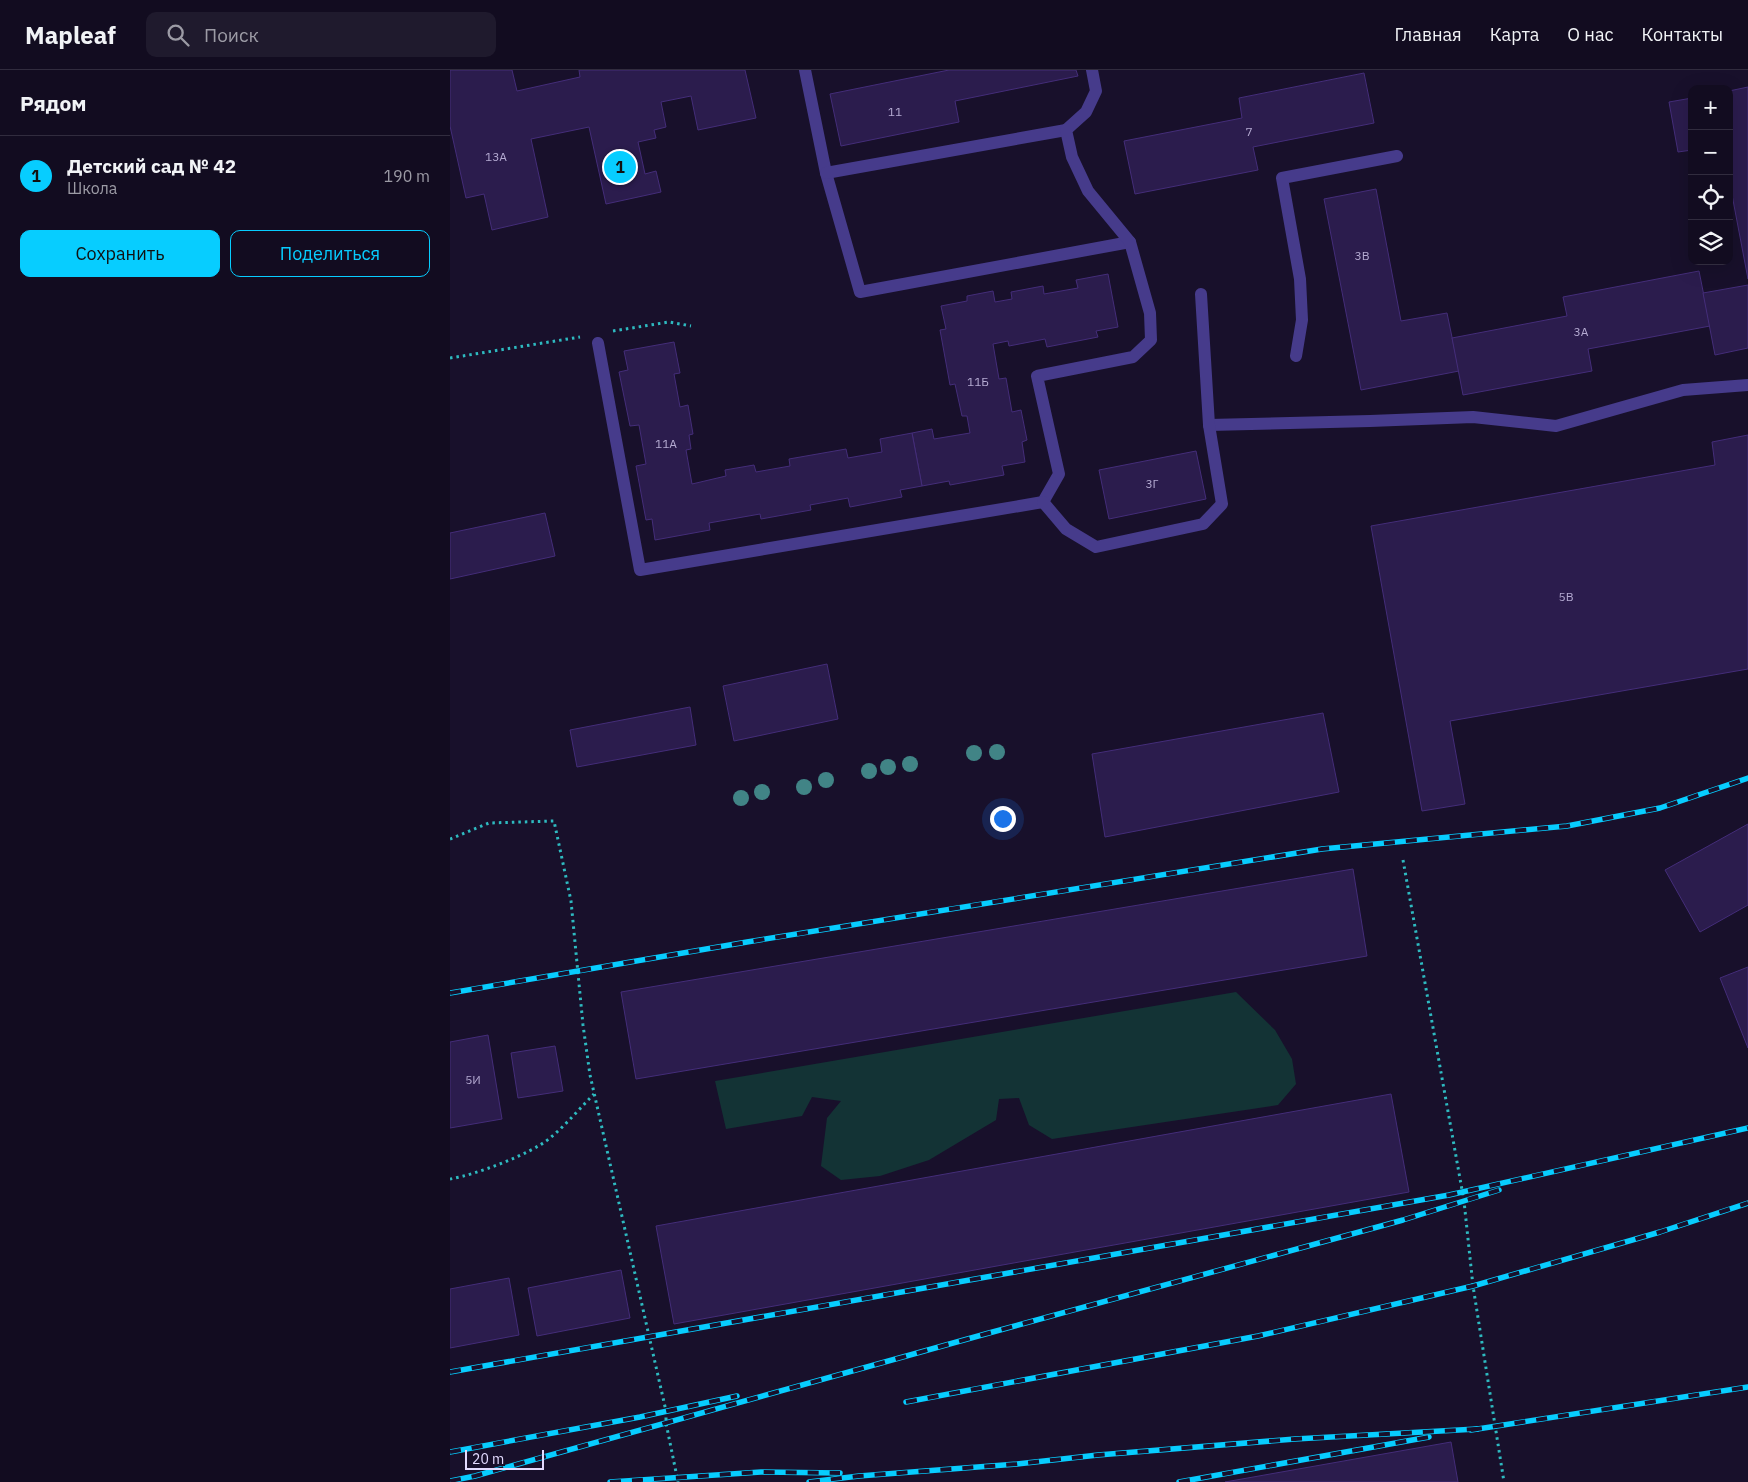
<!DOCTYPE html>
<html lang="ru">
<head>
<meta charset="utf-8">
<style>
  :root { --surface:#120c20; --page:#1f1a2d; --text:#f1f3f6; --muted:#9c9ba5; --line:#312c3e; --accent:#07cdff }
  body { margin:0; font-family:"IBM Plex Sans",sans-serif; background:var(--page); color:var(--text) }
  .controls { position:absolute; right:15px; top:15px; display:grid; overflow:hidden; border-radius:10px; box-shadow:0 5px 20px #0002 }
  .controls button { width:45px; height:45px; display:grid; place-items:center; padding:0; border:0; border-bottom:1px solid var(--line); background:var(--surface); color:var(--text); font:25px sans-serif }
  .scale { position:absolute; left:15px; bottom:12px; width:79px; box-sizing:border-box; padding-left:5px; border:2px solid #e3dbff; border-top:0; font-size:14px; line-height:18px; white-space:nowrap; color:#e3dbff; -webkit-text-stroke:4px #18102b; paint-order:stroke }
  .you { position:absolute; left:552px; top:748px; width:18px; height:18px; margin:-12px; border:4px solid #fff; border-radius:50%; background:#1a73e8; box-shadow:0 0 0 8px #1a73e833 }
  .badge { display:grid; place-items:center; width:32px; height:32px; border-radius:50%; background:var(--accent); color:#111; font-size:16px; font-weight:700 }
  .pin { position:absolute; translate:-50% -50%; border:2px solid #fff; box-shadow:0 1px 5px #0006 }
  .list { margin:0; padding:0; list-style:none }
  h2 { display:flex; justify-content:space-between; align-items:center; height:65px; margin:0; padding:0 20px; font-size:21px }
  h2 small { font-size:16px; font-weight:400; color:var(--muted) }
  .list li { display:grid; grid-template-columns:32px 1fr auto; gap:15px; align-items:center; box-sizing:border-box; height:80px; padding:0 20px; border-top:1px solid var(--line) }
  .list b { display:block; font-size:19px; white-space:nowrap }
  .list p { margin:0; font-size:16px; white-space:nowrap; color:var(--muted) }
  .list em { font-size:16px; font-style:normal; color:var(--muted) }
  .actions { display:flex; gap:10px; padding:15px 20px }
  .actions a { flex:1; padding:11px 0; border:1px solid var(--accent); border-radius:10px; text-align:center; font-size:18px; color:var(--accent) }
  .actions .main { background:var(--accent); color:#111 }
  .icon { flex:none; width:28px; height:28px; fill:none; stroke:currentColor; stroke-width:2; stroke-linecap:round; stroke-linejoin:round }
  .map { position:relative; flex:none; width:1298px; height:1412px; overflow:hidden }
  header { display:flex; align-items:center; gap:30px; box-sizing:border-box; height:70px; padding:0 25px; background:var(--surface); border-bottom:1px solid var(--line) }
  header strong { font-size:24px }
  nav { display:flex; gap:28px; margin-inline-start:auto; font-size:18px }
  .search { width:350px; height:45px; background:var(--page); display:flex; align-items:center; gap:12px; box-sizing:border-box; padding:0 18px; border-radius:10px; color:var(--muted); font-size:19px }
  main { display:flex }
  aside { flex:1; background:var(--surface) }
  .map>svg:first-child { display:block }
  .green { fill:#133335 }
  .building { fill:#2b1c4d; stroke:#442d79 }
  .lines { fill:none; stroke-linecap:round; stroke-linejoin:round }
  .path { stroke:#2ebac0; stroke-width:3; stroke-dasharray:2.5 4; stroke-linecap:butt }
  .lane { stroke:#463b8b; stroke-width:12 }
  .rail-casing { stroke:#07cdff; stroke-width:5.5 }
  .rail { stroke:#18102b; stroke-width:4; stroke-dasharray:11; stroke-linecap:butt }
  .tree { fill:#418486 }
  .labels { text-anchor:middle; stroke-width:4; stroke-linejoin:round; paint-order:stroke }
  .number-label { font-size:12px; fill:#b5abd2 }
</style>
</head>
<body>
<header>
<strong>Mapleaf</strong>
<div class="search"><svg class="icon" aria-label="search" viewBox="0 0 24 24"><circle cx="10" cy="10" r="6"/><path d="M15 15l6 6"/></svg>Поиск</div>
<nav><a>Главная</a><a>Карта</a><a>О нас</a><a>Контакты</a></nav>
</header>
<main>
<aside>
<h2>Рядом<small></small></h2>
<ul class="list">
<li><span class="badge">1</span><div><b>Детский сад № 42</b><p>Школа</p></div><em>190 m</em></li>
</ul>
<div class="actions"><a class="main">Сохранить</a><a>Поделиться</a></div>
</aside>
<div class="map">
<svg width="1298" height="1412" viewBox="0 0 1298 1412">
  <rect width="100%" height="100%" fill="#18102b"/>
  <path class="green" d="M 786,922 L 825,960 L 842,989 L 846,1014 L 828,1035 L 602,1069 L 579,1055 L 569,1028 L 549,1029 L 546,1050 L 479,1090 L 430,1106 L 391,1110 L 371,1096 L 377,1048 L 391,1031 L 362,1027 L 352,1046 L 276,1059 L 265,1011 Z"/>
  <g class="building">
    <path d="M 0,0 L 62,0 L 67,21 L 130,7 L 129,0 L 295,0 L 306,48 L 248,60 L 241,26 L 211,32 L 216,57 L 204,60 L 206,68 L 188,72 L 195,104 L 206,101 L 211,122 L 156,134 L 139,57 L 81,69 L 98,147 L 42,160 L 34,124 L 16,128 L 0,56 Z"/>
    <path d="M 499,0 L 626,0 L 628,6 L 505,31 L 509,52 L 391,76 L 380,24 Z"/>
    <path d="M 914,3 L 924,53 L 803,77 L 808,100 L 685,124 L 674,71 L 792,48 L 789,28 Z"/>
    <path d="M 1298,17 L 1298,209 L 1279,109 L 1279,21 Z"/>
    <path d="M 1242,28 L 1242,80 L 1228,82 L 1219,32 Z"/>
    <path d="M 926,119 L 951,251 L 997,243 L 1009,301 L 911,320 L 874,129 Z"/>
    <path d="M 1249,201 L 1260,256 L 1138,279 L 1142,301 L 1013,325 L 1002,268 L 1117,246 L 1113,227 Z"/>
    <path d="M 658,204 L 668,257 L 646,261 L 648,267 L 597,277 L 595,269 L 559,276 L 558,271 L 543,274 L 549,309 L 556,308 L 562,342 L 571,340 L 577,370 L 572,372 L 575,392 L 552,396 L 554,405 L 500,415 L 499,411 L 472,416 L 462,363 L 482,359 L 484,369 L 520,363 L 517,346 L 512,346 L 505,314 L 500,315 L 490,260 L 496,259 L 491,236 L 517,231 L 517,226 L 543,221 L 545,232 L 562,229 L 561,222 L 593,216 L 594,224 L 628,218 L 626,210 Z"/>
    <path d="M 1298,215 L 1298,278 L 1265,285 L 1253,223 Z"/>
    <path d="M 224,272 L 230,303 L 224,304 L 230,337 L 238,335 L 243,364 L 239,365 L 241,379 L 236,380 L 242,414 L 276,406 L 275,400 L 304,395 L 306,402 L 340,396 L 339,389 L 396,379 L 398,388 L 432,382 L 430,369 L 462,363 L 472,416 L 450,420 L 452,427 L 400,437 L 398,428 L 360,435 L 361,440 L 311,449 L 310,444 L 259,453 L 260,460 L 205,470 L 202,449 L 196,450 L 186,396 L 196,394 L 189,355 L 180,356 L 169,302 L 178,300 L 174,281 Z"/>
    <path d="M 1298,365 L 1298,599 L 1000,651 L 1015,734 L 972,741 L 921,456 L 1265,395 L 1262,372 Z"/>
    <path d="M 746,381 L 756,429 L 659,449 L 649,400 Z"/>
    <path d="M 95,443 L 105,486 L 0,509 L 0,463 Z"/>
    <path d="M 377,594 L 388,649 L 284,671 L 273,616 Z"/>
    <path d="M 240,637 L 246,675 L 127,697 L 120,660 Z"/>
    <path d="M 873,643 L 889,722 L 655,767 L 642,684 Z"/>
    <path d="M 1298,754 L 1298,835 L 1250,862 L 1215,800 Z"/>
    <path d="M 903,799 L 917,886 L 186,1009 L 171,922 Z"/>
    <path d="M 1298,897 L 1298,978 L 1270,908 Z"/>
    <path d="M 38,965 L 52,1049 L 0,1058 L 0,972 Z"/>
    <path d="M 105,976 L 113,1021 L 68,1028 L 61,983 Z"/>
    <path d="M 941,1024 L 959,1122 L 224,1254 L 206,1156 Z"/>
    <path d="M 171,1200 L 180,1248 L 87,1266 L 78,1218 Z"/>
    <path d="M 59,1208 L 69,1265 L 0,1278 L 0,1219 Z"/>
    <path d="M 1001,1372 L 1008,1412 L 775,1412 Z"/>
  </g>
  <g class="lines">
    <g class="path">
      <path d="M 163,261 L 219,252 L 241,256"/>
      <path d="M 0,288 L 130,267"/>
      <path d="M 0,769 L 39,753 L 104,751 L 121,831 L 133,955 L 140,1005 L 216,1341 L 216,1353 L 228,1412"/>
      <path d="M 953,790 L 1014,1131 L 1023,1216 L 1054,1412"/>
      <path d="M 0,1109 C 25,1105 81,1084 100,1068 C 116,1055 130,1038 144,1024"/>
    </g>
    <g class="lane">
      <path d="M 355,0 L 376,103 L 410,222 L 680,172"/>
      <path d="M 376,103 L 616,60"/>
      <path d="M 148,273 L 190,500 L 593,432 L 609,404 L 587,306 L 683,287 L 701,270 L 700,243 L 680,172 L 638,121 L 622,87 L 616,60 L 636,42 L 646,21 L 642,0"/>
      <path d="M 846,286 L 852,250 L 850,209 L 832,108 L 947,86"/>
      <path d="M 759,355 L 920,351 L 1023,347 L 1106,356 L 1233,320 L 1298,315"/>
      <path d="M 593,432 L 616,459 L 646,477 L 753,454 L 772,434 L 759,355 L 751,224"/>
    </g>
    <defs>
      <g id="rail">
        <path d="M 0,923 L 297,872 L 872,779 L 1117,756 L 1210,738 L 1298,708"/>
        <path d="M 0,1302 L 999,1125 L 1298,1058"/>
        <path d="M 456,1332 L 808,1266 L 1023,1216 L 1210,1162 L 1298,1133"/>
        <path d="M 1021,1360 L 1298,1317"/>
        <path d="M 0,1382 L 190,1347 L 287,1326"/>
        <path d="M 0,1411 L 25,1406 L 539,1263 L 953,1150 L 1049,1120"/>
        <path d="M 160,1412 L 311,1402 L 390,1403"/>
        <path d="M 359,1412 L 409,1406 L 567,1394 L 648,1385 L 845,1369 L 1027,1359"/>
        <path d="M 729,1412 L 979,1367"/>
      </g>
    </defs>
    <use href="#rail" class="rail-casing"/>
    <use href="#rail" class="rail"/>
  </g>
  <g class="tree">
    <circle cx="547" cy="682" r="8"/>
    <circle cx="524" cy="683" r="8"/>
    <circle cx="460" cy="694" r="8"/>
    <circle cx="438" cy="697" r="8"/>
    <circle cx="419" cy="701" r="8"/>
    <circle cx="376" cy="710" r="8"/>
    <circle cx="354" cy="717" r="8"/>
    <circle cx="312" cy="722" r="8"/>
    <circle cx="291" cy="728" r="8"/>
  </g>
  <g class="labels">
    <g class="number-label">
      <text x="445" y="46">11</text>
      <text x="799" y="66">7</text>
      <text x="46" y="91">13А</text>
      <text x="912" y="190">3В</text>
      <text x="1131" y="266">3А</text>
      <text x="528" y="316">11Б</text>
      <text x="216" y="378">11А</text>
      <text x="702" y="418">3Г</text>
      <text x="1116" y="531">5В</text>
      <text x="23" y="1014">5И</text>
    </g>
  </g>
</svg>
<div class="controls">
<button>+</button>
<button>−</button>
<button><svg class="icon" aria-label="locate" viewBox="0 0 24 24"><circle cx="12" cy="12" r="6"/><path d="M12 2v4M12 18v4M2 12h4M18 12h4"/></svg></button>
<button><svg class="icon" aria-label="layers" viewBox="0 0 24 24"><path d="M12 4l9 5-9 5-9-5zM3 14l9 5 9-5"/></svg></button>
</div>
<div class="scale">20 m</div>
<div class="you"></div>
<div class="pin badge" style="left:170px;top:97px">1</div>
</div>
</main>
</body>
</html>
